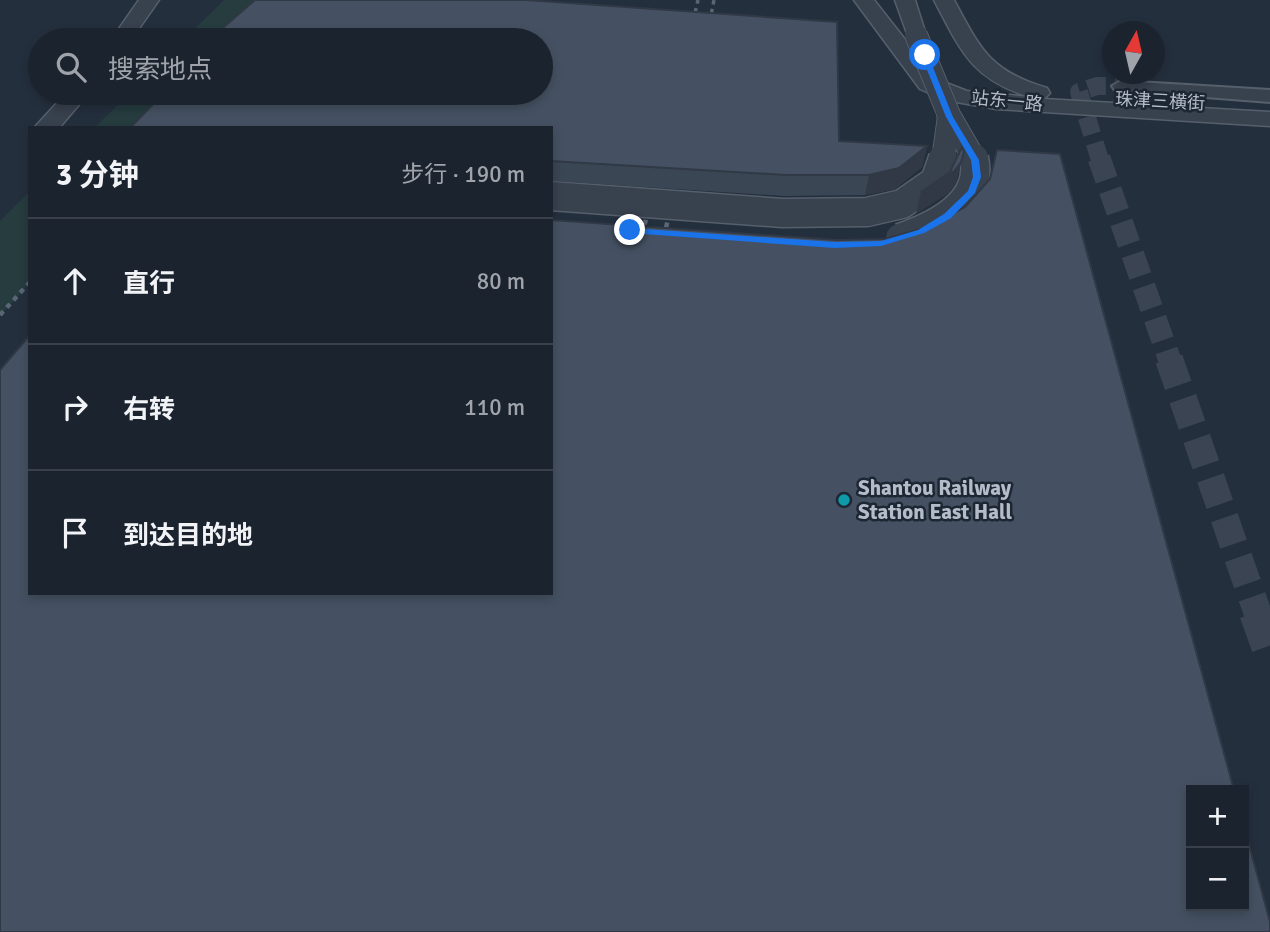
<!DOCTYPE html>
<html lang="zh">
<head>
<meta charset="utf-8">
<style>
  :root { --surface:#1b232e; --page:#242b36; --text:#f1f3f6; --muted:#a0a4aa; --line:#39404a }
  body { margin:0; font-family:Signika,"Noto Sans SC",sans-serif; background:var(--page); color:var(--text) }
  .controls { position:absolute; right:21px; bottom:21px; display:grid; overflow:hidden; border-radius:0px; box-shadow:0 4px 10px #0003 }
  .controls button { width:63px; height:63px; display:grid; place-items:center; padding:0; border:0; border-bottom:2px solid var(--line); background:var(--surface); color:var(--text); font:35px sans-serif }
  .compass { position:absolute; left:1102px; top:21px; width:63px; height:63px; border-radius:50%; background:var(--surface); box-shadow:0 4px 10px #0003; rotate:8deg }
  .stop { position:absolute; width:21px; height:21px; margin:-16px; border:5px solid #1a73e8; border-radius:50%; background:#fff }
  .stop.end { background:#1a73e8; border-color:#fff; box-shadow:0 2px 7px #0008 }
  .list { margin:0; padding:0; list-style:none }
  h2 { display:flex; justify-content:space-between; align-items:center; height:91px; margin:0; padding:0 28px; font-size:30px }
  h2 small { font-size:23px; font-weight:400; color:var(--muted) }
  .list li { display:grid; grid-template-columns:46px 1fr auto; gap:21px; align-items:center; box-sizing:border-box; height:126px; padding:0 28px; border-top:2px solid var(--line) }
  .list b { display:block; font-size:26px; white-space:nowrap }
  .list em { font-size:23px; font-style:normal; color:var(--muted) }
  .icon { flex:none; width:38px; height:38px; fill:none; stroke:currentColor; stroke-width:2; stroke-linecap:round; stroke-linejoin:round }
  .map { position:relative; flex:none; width:1270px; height:932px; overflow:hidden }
  .search { position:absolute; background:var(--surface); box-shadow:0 4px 10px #0003; left:28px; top:28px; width:525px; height:77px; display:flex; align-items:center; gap:18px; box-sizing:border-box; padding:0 24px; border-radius:38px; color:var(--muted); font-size:26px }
  .panel { position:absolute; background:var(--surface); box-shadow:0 4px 10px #0003; left:28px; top:126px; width:525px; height:469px; border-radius:0px }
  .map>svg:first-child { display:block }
  .green { fill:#263c3f }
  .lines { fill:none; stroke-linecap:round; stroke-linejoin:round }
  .minor-tunnel-far3 { stroke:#3a4453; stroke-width:18; stroke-dasharray:18 9; stroke-linecap:butt }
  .minor-tunnel-far2 { stroke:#3a4453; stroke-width:23; stroke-dasharray:23 11; stroke-linecap:butt }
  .minor-tunnel-far1 { stroke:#3a4453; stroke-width:28; stroke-dasharray:28 14; stroke-linecap:butt }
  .minor-tunnel { stroke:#3a4453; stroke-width:36; stroke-dasharray:36 18; stroke-linecap:butt }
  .minor-casing { stroke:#565f6c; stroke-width:4 }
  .tertiary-casing { stroke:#565f6c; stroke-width:3 }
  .minor { fill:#38414e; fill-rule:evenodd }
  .tertiary { fill:#38414e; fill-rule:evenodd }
  .rail-far1 { stroke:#5a6575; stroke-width:3.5; stroke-dasharray:4.5 4.5; stroke-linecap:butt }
  .rail { stroke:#5a6575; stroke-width:4.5; stroke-dasharray:5 5; stroke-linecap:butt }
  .tertiary-bridge-far1-casing { stroke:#565f6c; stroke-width:24; stroke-linecap:butt }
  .tertiary-bridge-casing { stroke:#565f6c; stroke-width:31; stroke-linecap:butt }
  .tertiary-bridge-far1 { stroke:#38414e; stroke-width:22 }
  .tertiary-bridge { stroke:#38414e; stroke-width:28 }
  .wall { fill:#3b4654 }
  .shaded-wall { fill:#303945 }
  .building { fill:#455162; stroke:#303945; stroke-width:2 }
  .route { fill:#1a73e8 }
  .culture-dot { fill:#0f9aa8; stroke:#1d2633; stroke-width:2.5 }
  .labels { text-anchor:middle; stroke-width:5; stroke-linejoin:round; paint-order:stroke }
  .far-street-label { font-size:18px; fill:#b4bcc9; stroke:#1d2633 }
  .poi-label { font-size:21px; font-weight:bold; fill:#b4bcc9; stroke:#1d2633; text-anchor:start }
</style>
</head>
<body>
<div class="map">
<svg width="1270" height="932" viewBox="0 0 1270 932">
  <rect width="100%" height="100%" fill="#242f3e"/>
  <g class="green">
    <path d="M 224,0 L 287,0 L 250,40 L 183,40 Z"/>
    <path d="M 130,93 L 202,93 L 171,128 L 94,128 Z"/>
    <path d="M 30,191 L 30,283 L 0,316 L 0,221 Z"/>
  </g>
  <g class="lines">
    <path class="minor-tunnel-far3" d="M 1100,160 L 1079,92 L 1097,86 L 1121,86"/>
    <path class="minor-tunnel-far2" d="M 1099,158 L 1170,361"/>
    <path class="minor-tunnel-far1" d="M 1169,359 L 1258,614"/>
    <path class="minor-tunnel" d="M 1257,612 L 1270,648"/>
    <defs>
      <path id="minor" d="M 1121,81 L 1270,90 L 1270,102 L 1115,90 L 1112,86 Z"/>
      <g id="tertiary">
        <path d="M 139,0 L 159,0 L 131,40 L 111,40 Z"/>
        <path d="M 854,0 L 874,0 L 936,79 L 967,91 L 1030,97 C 971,79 961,51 934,0 L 954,0 C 981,50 990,71 1047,88 L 1050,93 L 1044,99 L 1270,112 L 1270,126 L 996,109 L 945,100 L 920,89 Z"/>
        <path d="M 895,0 L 915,0 L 926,35 L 923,39 L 909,39 Z"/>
        <path d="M 66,93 L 89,93 L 59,128 L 34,128 Z"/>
      </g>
    </defs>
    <use href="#minor" class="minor-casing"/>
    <use href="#tertiary" class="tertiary-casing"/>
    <use href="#minor" class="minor"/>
    <use href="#tertiary" class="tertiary"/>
    <g class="rail-far1">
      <path d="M 691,30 L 698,0"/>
      <path d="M 708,31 L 714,0"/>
    </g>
    <g class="rail">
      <path d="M 640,244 L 658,169"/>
      <path d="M 662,247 L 678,171"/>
      <path d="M 0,315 L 30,282"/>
    </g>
    <defs>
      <g id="tertiary-bridge-far1">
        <path d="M 916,35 L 949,115 L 975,160"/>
        <path d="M 943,160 L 949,116 L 947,111"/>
      </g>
      <g id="tertiary-bridge">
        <path d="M 551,196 L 783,213 L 867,212 L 902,204 L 935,181 L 943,158"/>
        <path d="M 900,238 C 935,226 984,203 974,158"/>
      </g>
    </defs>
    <use href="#tertiary-bridge-far1" class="tertiary-bridge-far1-casing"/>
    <use href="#tertiary-bridge" class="tertiary-bridge-casing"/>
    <use href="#tertiary-bridge-far1" class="tertiary-bridge-far1"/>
    <use href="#tertiary-bridge" class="tertiary-bridge"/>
  </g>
  <path class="wall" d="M 152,93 L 541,93 L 839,141 L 927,146 L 922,167 L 895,189 L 865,195 L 784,196 L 551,181 L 551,128 L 155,102 Z"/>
  <g class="shaded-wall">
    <path d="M 927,146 L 922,167 L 895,189 L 865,195 L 869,175 Z"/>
    <path d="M 964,152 L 956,183 L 949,193 L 916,214 L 921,192 L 954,171 Z"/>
  </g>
  <g class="building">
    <path d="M 255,0 L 526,0 L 837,22 L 839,141 L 927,146 L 899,168 L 869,175 L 786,175 L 551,161 L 551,128 L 130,128 L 164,93 L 541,93 L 541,40 L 209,40 Z"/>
    <path d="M 962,147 L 964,152 L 961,162 L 954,171 L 921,192 L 950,172 Z"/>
    <path d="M 997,150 L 1060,154 L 1234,790 L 1191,790 L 1191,906 L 1244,906 L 1244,826 L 1270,922 L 1270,932 L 0,932 L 0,370 L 30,335 L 30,593 L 551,593 L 551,220 L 837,240 L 885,239 L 928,227 L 965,207 L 990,179 Z"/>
  </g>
  <path class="route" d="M 925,53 L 928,55 L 953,117 L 979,160 L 981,177 L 975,193 L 951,218 L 937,226 L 924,233 L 881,246 L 835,248 L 630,233 L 625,230 L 630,228 L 835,242 L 881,241 L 918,230 L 944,214 L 968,191 L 973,177 L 971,160 L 946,117 L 921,55 Z"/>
  <circle class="culture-dot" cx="844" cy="500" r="7"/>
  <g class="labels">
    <g class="far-street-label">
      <text transform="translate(1007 101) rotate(6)" y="6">站东一路</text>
      <text transform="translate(1160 101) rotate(3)" y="6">珠津三横街</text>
    </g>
    <g class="poi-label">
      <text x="858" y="495">Shantou Railway<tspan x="858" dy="24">Station East Hall</tspan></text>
    </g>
  </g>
</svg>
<div class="controls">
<button>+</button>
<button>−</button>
</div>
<svg class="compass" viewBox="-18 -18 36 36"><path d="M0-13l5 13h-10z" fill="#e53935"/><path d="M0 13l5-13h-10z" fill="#a0a4aa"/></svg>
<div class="stop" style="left:925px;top:55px"></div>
<div class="stop end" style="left:630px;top:230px"></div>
<div class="search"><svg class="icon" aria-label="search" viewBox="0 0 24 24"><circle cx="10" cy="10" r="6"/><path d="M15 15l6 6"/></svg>搜索地点</div>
<section class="panel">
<h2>3 分钟<small>步行 · 190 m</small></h2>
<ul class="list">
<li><svg class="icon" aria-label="ahead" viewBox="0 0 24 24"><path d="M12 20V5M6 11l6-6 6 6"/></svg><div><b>直行</b></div><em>80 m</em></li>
<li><svg class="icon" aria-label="right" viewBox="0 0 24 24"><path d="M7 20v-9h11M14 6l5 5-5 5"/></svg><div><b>右转</b></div><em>110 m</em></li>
<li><svg class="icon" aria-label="arrive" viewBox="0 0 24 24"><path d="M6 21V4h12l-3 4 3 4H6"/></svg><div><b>到达目的地</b></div></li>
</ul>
</section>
</div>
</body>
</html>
